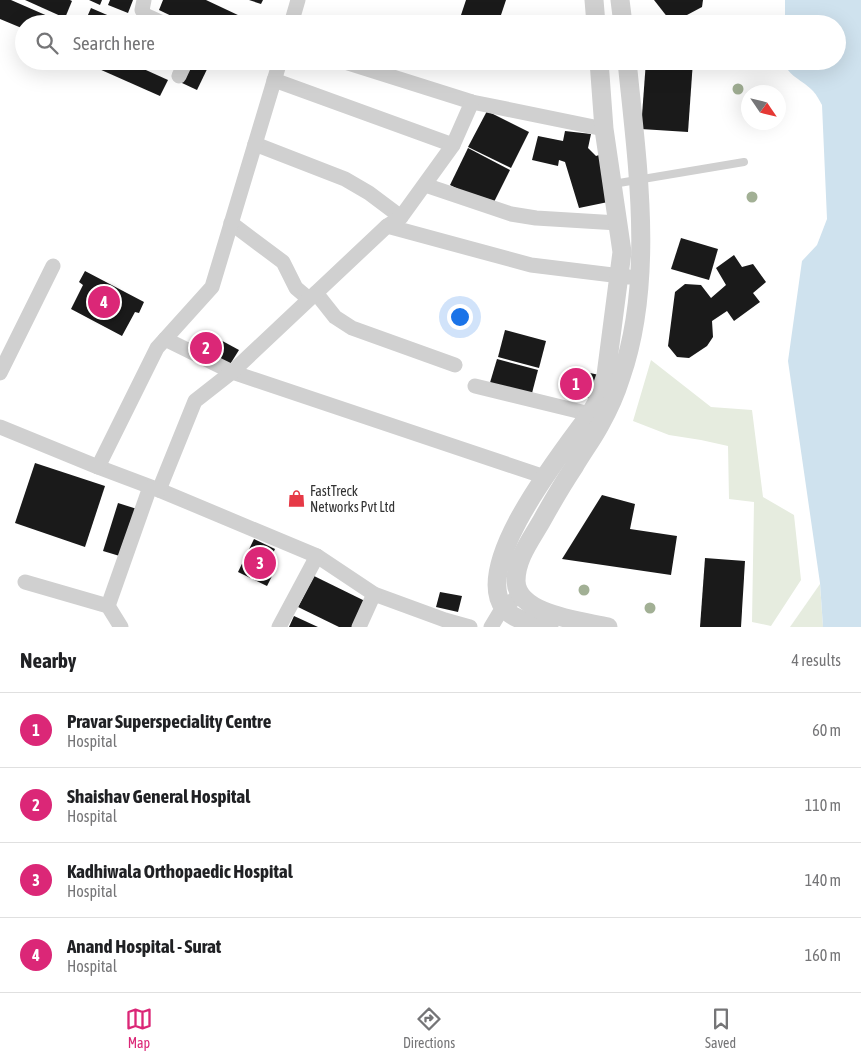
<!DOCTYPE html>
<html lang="en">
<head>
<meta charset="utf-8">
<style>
  :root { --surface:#fff; --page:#f2f2f2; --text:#202124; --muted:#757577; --line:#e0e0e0; --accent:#db2777 }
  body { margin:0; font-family:"Asap Condensed",sans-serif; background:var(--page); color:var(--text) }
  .compass { position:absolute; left:741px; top:85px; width:45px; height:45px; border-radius:50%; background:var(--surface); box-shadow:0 5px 20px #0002; rotate:125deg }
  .you { position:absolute; left:459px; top:316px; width:18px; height:18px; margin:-12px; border:4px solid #fff; border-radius:50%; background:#1a73e8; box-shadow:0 0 0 8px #1a73e833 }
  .badge { display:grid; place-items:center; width:32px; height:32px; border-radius:50%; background:var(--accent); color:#fff; font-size:16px; font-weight:700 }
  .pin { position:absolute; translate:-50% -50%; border:2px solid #fff; box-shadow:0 1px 5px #0006 }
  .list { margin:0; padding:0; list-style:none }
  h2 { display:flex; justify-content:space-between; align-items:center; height:65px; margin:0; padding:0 20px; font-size:21px }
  h2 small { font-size:16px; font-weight:400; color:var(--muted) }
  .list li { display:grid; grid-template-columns:32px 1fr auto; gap:15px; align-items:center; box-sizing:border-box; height:75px; padding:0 20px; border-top:1px solid var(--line) }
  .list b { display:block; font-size:19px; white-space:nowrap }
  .list p { margin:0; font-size:16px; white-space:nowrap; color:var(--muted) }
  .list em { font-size:16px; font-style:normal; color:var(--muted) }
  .icon { flex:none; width:28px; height:28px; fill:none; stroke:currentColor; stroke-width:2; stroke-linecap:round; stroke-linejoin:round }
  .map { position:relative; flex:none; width:861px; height:627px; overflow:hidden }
  .search { position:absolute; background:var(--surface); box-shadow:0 5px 20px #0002; left:15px; right:15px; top:15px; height:55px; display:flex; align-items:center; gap:12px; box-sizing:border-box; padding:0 18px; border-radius:28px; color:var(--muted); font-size:19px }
  .sheet { height:365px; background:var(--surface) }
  nav { display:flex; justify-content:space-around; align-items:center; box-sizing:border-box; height:70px; border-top:1px solid var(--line); background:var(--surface); font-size:14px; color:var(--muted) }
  nav a { display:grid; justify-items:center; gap:2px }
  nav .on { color:var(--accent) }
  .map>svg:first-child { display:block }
  .green { fill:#e6ecdf }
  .water { fill:#cfe2ee }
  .building { fill:#1a1a1a }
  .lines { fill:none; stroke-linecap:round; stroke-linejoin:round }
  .service { stroke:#d0d0d0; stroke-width:8 }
  .minor { stroke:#d0d0d0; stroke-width:15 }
  .tertiary { stroke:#d0d0d0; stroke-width:19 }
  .tree { fill:#a2b095 }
  .labels { text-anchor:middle; stroke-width:5; stroke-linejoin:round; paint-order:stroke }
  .poi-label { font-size:14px; fill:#333; stroke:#fff; text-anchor:start }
</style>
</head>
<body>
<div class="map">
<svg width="861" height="627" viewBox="0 0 861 627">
  <rect width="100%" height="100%" fill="#fff"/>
  <g class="green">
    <path d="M 651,360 L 711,407 L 752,410 L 763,497 L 794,515 L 801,580 L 771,626 L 752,622 L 754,502 L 729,499 L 728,446 L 701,440 L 669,435 L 633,421 Z"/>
    <path d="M 820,584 L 823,627 L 790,627 Z"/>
  </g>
  <path class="water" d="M 785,0 L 861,0 L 861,627 L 823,627 L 820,583 L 788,361 L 802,261 L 817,245 L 827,219 L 822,105 C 819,100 817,95 813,91 C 803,80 787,76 784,61 L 837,61 L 837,24 L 785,24 Z"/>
  <g class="building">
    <path d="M 0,0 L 11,0 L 66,24 L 24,24 L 24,29 L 0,19 Z"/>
    <path d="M 25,0 L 70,0 L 72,1 L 65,18 Z"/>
    <path d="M 89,0 L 102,0 L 100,5 Z"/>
    <path d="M 110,0 L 133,0 L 128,13 L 108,5 Z"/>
    <path d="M 163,0 L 206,0 L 240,16 L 236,24 L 188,24 L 159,10 Z"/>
    <path d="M 249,0 L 263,0 L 261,4 Z"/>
    <path d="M 466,0 L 506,0 L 498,24 L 469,24 L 459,21 Z"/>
    <path d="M 654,0 L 703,0 L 702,7 L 672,23 Z"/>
    <path d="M 91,8 L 128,24 L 84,24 Z"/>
    <path d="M 81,61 L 126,61 L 168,80 L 160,96 Z"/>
    <path d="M 192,61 L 211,61 L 197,90 L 182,83 Z"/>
    <path d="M 646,61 L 693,61 L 688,132 L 641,129 Z"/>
    <path d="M 487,111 L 529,132 L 511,168 L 468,147 Z"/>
    <path d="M 565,131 L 591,134 L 588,148 L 596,156 L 602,154 L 608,202 L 579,208 L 565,162 L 559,160 L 558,166 L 532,160 L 538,136 L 563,141 Z"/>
    <path d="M 468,148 L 510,170 L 492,206 L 450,185 Z"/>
    <path d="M 681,238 L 718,249 L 709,280 L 671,269 Z"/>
    <path d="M 734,255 L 742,267 L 753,264 L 766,282 L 753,293 L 760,302 L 734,321 L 727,311 L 712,321 L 713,337 L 707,346 L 689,358 L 677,357 L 668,346 L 675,292 L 685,284 L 701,285 L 711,298 L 726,285 L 716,268 Z"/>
    <path d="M 85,271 L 144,302 L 139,313 L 135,312 L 122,336 L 71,309 L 83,285 L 79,282 Z"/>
    <path d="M 505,330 L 546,341 L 539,368 L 498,357 Z"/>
    <path d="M 204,331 L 239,350 L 229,366 L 195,347 Z"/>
    <path d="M 497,359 L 538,370 L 531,397 L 489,386 Z"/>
    <path d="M 568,368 L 599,375 L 594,399 L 563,392 Z"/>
    <path d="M 35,463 L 105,486 L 85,547 L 15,523 Z"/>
    <path d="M 602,495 L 635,504 L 630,529 L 677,536 L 671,575 L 562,559 Z"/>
    <path d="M 118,503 L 137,509 L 123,557 L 103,551 Z"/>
    <path d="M 254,539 L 275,549 L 266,568 L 274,572 L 267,586 L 238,572 Z"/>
    <path d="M 705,558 L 745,561 L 741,627 L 700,627 Z"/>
    <path d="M 314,576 L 367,602 L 354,627 L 339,627 L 298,607 Z"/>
    <path d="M 440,592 L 462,596 L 458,612 L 436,607 Z"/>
    <path d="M 294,616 L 318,627 L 289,627 Z"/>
  </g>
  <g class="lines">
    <path class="service" d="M 613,184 L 744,162"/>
    <g class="minor">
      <path d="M 144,0 L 142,10 L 145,15 L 165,24"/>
      <path d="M 291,24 L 298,0"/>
      <path d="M 342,61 L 472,102 L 604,129"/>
      <path d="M 179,76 L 186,61"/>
      <path d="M 274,80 L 453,145"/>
      <path d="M 255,144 L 345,179 L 369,193 L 401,217"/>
      <path d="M 425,185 L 511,214 L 536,218 L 618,223"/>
      <path d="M 231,223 L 283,262 L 296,288 L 309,299"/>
      <path d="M 387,226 L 531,265 L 629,277"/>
      <path d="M 316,293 L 335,317 L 352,328 L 455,365"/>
      <path d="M 165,339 L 232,372 L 545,477"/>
      <path d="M 0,373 L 53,266"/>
      <path d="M 475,386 L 590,414"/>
      <path d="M 0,427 L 98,467 L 159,490 L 317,556 L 374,594 L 445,620 L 470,627"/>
      <path d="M 98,467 L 157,348 L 212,287 L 280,61"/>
      <path d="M 159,490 L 195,401 L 232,372 L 387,226 L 401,217 L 453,145 L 472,102"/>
      <path d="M 25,582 L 108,606 L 121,627"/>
      <path d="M 108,606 L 150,487"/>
      <path d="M 279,627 L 317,556"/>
      <path d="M 359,627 L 374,594"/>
      <path d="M 491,627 L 503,607 L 521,595"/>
    </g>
    <g class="tertiary">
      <path d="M 594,0 L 596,24"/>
      <path d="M 620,0 L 623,24"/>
      <path d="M 549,627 C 535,623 514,621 504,608 C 471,565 564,450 590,414 L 596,404 L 606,375 L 622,252 L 604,129 L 599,61"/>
      <path d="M 608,627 C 583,621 517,615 516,581 C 516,559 530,541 541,522 C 551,504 562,485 574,467 C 582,453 592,440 600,425 C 608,411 616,393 621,377 C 655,279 637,162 627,61"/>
    </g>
  </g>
  <g class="tree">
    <circle cx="738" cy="89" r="5.5"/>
    <circle cx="752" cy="197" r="5.5"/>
    <circle cx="584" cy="590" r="5.5"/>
    <circle cx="650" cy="608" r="5.5"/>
  </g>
  <defs>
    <symbol id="shop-bare" viewBox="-9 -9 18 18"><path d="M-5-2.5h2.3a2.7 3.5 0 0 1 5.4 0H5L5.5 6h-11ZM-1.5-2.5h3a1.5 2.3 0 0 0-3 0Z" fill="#e63946" stroke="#fff" stroke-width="2.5" paint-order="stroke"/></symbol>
  </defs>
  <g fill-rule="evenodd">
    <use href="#shop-bare" x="284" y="486" width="25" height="25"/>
  </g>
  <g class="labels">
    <g class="poi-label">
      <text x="310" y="496">FastTreck<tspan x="310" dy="16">Networks Pvt Ltd</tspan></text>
    </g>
  </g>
</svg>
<svg class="compass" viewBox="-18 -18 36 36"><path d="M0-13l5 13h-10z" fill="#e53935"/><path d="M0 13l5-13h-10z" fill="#757577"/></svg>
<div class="you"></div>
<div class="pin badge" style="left:576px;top:384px">1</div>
<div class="pin badge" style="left:206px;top:348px">2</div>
<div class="pin badge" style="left:260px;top:563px">3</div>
<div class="pin badge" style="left:104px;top:302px">4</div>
<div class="search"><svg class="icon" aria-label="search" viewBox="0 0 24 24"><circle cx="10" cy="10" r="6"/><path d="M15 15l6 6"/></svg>Search here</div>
</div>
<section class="sheet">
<h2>Nearby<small>4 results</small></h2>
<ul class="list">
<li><span class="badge">1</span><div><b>Pravar Superspeciality Centre</b><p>Hospital</p></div><em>60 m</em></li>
<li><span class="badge">2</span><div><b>Shaishav General Hospital</b><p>Hospital</p></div><em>110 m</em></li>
<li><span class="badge">3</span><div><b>Kadhiwala Orthopaedic Hospital</b><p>Hospital</p></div><em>140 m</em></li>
<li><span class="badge">4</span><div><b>Anand Hospital - Surat</b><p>Hospital</p></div><em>160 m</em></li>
</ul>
</section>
<nav>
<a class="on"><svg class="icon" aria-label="map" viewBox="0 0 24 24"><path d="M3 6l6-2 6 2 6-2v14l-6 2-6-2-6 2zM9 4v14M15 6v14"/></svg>Map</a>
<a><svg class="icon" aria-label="directions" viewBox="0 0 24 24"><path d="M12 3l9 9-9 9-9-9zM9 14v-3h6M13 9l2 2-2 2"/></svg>Directions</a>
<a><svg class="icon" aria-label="saved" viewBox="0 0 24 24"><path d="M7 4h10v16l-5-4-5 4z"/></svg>Saved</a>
</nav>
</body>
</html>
